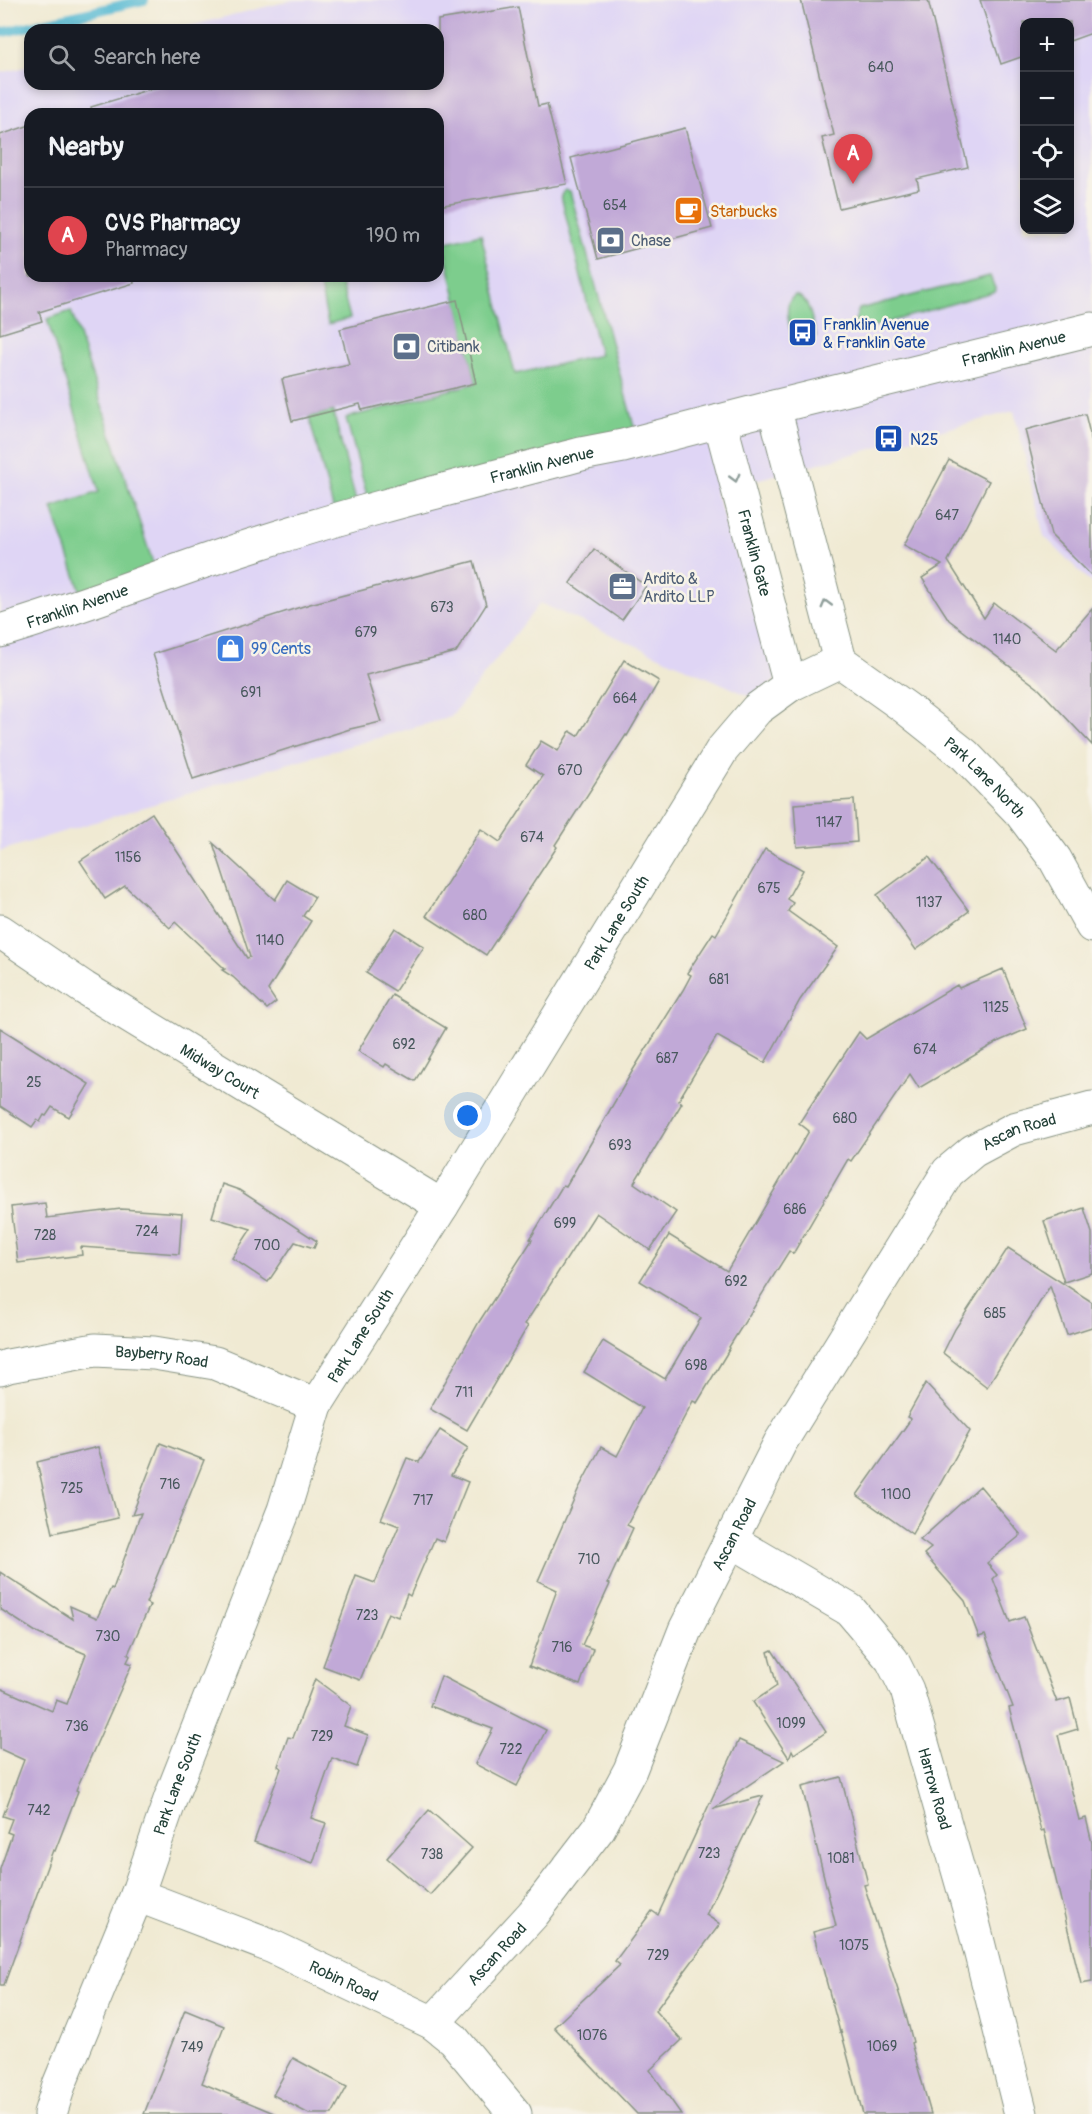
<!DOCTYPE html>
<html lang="en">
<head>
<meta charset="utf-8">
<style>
  :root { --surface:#171b24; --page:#20242c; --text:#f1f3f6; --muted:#9ea1a6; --line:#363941; --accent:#1f6fb2 }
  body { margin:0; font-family:Pangolin,sans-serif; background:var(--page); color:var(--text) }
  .controls { position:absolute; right:18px; top:18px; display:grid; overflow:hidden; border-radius:12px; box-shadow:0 3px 9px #0003 }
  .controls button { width:54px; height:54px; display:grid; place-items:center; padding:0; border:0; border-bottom:2px solid var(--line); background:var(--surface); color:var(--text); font:30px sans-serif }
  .you { position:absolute; left:468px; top:1116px; width:21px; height:21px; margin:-15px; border:4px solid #fff; border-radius:50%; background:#1a73e8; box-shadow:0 0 0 9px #1a73e833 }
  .badge { display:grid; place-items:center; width:39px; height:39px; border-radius:50%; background:var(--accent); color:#fff; font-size:20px; font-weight:700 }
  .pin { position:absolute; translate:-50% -50px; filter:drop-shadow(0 2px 3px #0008) }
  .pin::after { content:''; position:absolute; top:32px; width:21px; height:18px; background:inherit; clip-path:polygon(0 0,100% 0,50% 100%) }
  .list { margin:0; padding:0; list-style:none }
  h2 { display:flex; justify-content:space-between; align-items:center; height:78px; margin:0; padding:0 24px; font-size:26px }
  h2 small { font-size:20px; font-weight:400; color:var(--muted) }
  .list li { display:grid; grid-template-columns:39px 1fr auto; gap:18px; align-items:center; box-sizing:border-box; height:96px; padding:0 24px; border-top:2px solid var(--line) }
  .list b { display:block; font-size:22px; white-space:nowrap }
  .list p { margin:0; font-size:20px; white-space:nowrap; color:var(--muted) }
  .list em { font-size:20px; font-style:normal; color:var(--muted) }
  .icon { flex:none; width:33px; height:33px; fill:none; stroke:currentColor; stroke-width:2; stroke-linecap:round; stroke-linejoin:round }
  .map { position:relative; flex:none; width:1092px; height:2114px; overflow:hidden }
  .search { position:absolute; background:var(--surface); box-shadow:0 3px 9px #0003; left:24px; top:24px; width:420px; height:66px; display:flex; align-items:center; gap:15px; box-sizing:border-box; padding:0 21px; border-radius:18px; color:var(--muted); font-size:22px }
  .panel { position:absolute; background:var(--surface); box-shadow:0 3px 9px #0003; left:24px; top:108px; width:420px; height:174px; border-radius:18px }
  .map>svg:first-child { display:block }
  .built { fill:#dfd5f5; fill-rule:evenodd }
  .green { fill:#7dcd8d; stroke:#4e8560; stroke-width:1.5 }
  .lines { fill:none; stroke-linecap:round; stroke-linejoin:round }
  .stream { stroke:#55b9d3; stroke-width:10 }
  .building { fill:#c1a9d7 }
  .street-casing { stroke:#889484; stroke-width:35 }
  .secondary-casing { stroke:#889484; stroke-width:35 }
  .street { stroke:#fff; stroke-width:33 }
  .secondary { stroke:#fff; stroke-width:33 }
  .oneway { stroke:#8f9e9a }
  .labels { text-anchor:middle; stroke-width:5; stroke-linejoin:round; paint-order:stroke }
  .number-label { font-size:14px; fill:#48585d }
  .food-label { font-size:16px; fill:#c56008; stroke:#f7f3e8; text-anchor:start }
  .service-label { font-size:16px; fill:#4e5e75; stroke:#f7f3e8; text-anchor:start }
  .transit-label { font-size:16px; fill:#164399; stroke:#f7f3e8; text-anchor:start }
  .street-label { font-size:16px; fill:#1f3d34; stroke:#f7f3e8 }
  .shop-label { font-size:16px; fill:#366cbe; stroke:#f7f3e8; text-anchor:start }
</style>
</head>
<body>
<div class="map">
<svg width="1092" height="2114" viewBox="0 0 1092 2114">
  <rect width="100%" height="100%" fill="#f7f3e8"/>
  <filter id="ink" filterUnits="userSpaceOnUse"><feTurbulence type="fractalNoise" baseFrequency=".0167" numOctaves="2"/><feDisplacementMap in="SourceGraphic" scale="12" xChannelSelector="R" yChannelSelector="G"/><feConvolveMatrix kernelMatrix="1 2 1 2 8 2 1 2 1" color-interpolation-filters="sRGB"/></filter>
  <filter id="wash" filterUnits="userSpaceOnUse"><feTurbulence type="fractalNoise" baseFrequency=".008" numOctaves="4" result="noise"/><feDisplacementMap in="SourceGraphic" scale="24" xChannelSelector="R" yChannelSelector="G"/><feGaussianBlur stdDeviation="1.35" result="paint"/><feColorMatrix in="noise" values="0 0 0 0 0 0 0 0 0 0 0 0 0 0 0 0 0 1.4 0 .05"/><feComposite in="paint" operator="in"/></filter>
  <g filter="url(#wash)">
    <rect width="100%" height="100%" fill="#f0ead3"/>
    <path class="built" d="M 293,0 L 1092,0 L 1092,584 L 1044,536 L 1014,411 L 715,491 L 778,678 L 754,698 L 540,603 L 451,717 L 279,766 L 0,851 L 0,73 L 30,66 L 30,84 L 438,84 L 438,30 L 173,30 ZM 1024,22 L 1070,22 L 1070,230 L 1024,230 ZM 30,114 L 438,114 L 438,276 L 30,276 Z"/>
    <g class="green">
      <path d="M 565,190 L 570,191 L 638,441 L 371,510 L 346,418 L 476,383 L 443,243 L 481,234 L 515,374 L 600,355 L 561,196 Z"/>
      <path d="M 318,276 L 339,276 L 350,318 L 328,324 Z"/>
      <path d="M 990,276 L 996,291 L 851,333 L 859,309 Z"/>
      <path d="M 795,295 C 811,298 812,323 816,336 L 794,342 C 790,327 781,305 795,295 Z"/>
      <path d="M 71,311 L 158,579 L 85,604 L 52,508 L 99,492 L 47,319 Z"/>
      <path d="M 333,411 L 359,513 L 336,519 L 309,417 Z"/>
    </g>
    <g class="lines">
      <path class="stream" d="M 0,33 L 144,0"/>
    </g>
    <g id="blocks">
      <g class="building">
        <path d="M 801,0 L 928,0 L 968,167 L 917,179 L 919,189 L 839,208 L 822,138 L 834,135 Z"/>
        <path d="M 980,0 L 1092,0 L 1092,33 L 1070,41 L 1070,22 L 1024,22 L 1024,56 L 1001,64 Z"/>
        <path d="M 518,7 L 538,106 L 547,104 L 567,184 L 438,206 L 438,114 L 92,114 L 91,107 L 167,84 L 438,84 L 438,20 Z"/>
        <path d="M 30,125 L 30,276 L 133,276 L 134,283 L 39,312 L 42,321 L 0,334 L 0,135 Z"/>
        <path d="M 685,128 L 712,228 L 598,259 L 571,158 Z"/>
        <path d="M 457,300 L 476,383 L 362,410 L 360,404 L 292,421 L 282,379 L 349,364 L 340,329 Z"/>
        <path d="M 1085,414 L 1092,442 L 1092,576 L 1051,535 L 1025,430 Z"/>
        <path d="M 949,460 L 989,481 L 948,561 L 984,618 L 994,603 L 1056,650 L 1092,609 L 1092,745 L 1038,688 L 949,620 L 922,578 L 942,565 L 904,545 Z"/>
        <path d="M 594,549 L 646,586 L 622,620 L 570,583 Z"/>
        <path d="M 474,561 L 486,605 L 456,652 L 366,675 L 381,722 L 350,729 L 193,779 L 153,654 L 310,604 Z"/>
        <path d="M 624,660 L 659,681 L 627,736 L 626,735 L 555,845 L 557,847 L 486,955 L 426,916 L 481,829 L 500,842 L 543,776 L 526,765 L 541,741 L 558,751 L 570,731 L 578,736 Z"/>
        <path d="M 854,800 L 857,842 L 797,847 L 794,804 Z"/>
        <path d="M 152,813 L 247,958 L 250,957 L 213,843 L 275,900 L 287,880 L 315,897 L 303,916 L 311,921 L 268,990 L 276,1002 L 267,1009 L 233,977 L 222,970 L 225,969 L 175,922 L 170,928 L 125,886 L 105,899 L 80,861 Z"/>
        <path d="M 765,849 L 803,870 L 787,899 L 793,903 L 788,911 L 838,947 L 800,1000 L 765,1063 L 717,1036 L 678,1101 L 682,1103 L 634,1183 L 676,1212 L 650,1250 L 596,1213 L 525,1324 L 528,1326 L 467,1430 L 430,1409 L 479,1322 L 532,1240 L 530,1239 L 563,1185 L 566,1186 L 633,1070 L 683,990 L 691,975 L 687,973 L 713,933 L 716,935 Z"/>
        <path d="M 929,857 L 969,911 L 916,950 L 877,895 Z"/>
        <path d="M 395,928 L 424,947 L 395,991 L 366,973 Z"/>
        <path d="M 1003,969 L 1027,1029 L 997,1042 L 919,1088 L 910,1074 L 851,1161 L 848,1159 L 793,1254 L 789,1251 L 729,1347 L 730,1348 L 697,1403 L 693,1401 L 627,1525 L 633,1528 L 608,1583 L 610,1584 L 582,1645 L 593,1649 L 580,1685 L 529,1666 L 557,1590 L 538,1581 L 578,1490 L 601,1447 L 617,1456 L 642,1408 L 584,1372 L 603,1341 L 665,1379 L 701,1318 L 640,1281 L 669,1235 L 727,1271 L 809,1131 L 799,1123 L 859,1032 L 866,1039 L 957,985 L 959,988 Z"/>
        <path d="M 392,995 L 446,1028 L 415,1081 L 386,1064 L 384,1067 L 358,1051 Z"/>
        <path d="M 0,1028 L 89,1084 L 69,1117 L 52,1107 L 46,1116 L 44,1115 L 40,1122 L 37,1120 L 32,1127 L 0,1106 Z"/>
        <path d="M 222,1184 L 239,1190 L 317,1241 L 314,1248 L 295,1242 L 268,1282 L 232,1258 L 251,1229 L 212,1217 Z"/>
        <path d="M 45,1203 L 47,1218 L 121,1209 L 182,1213 L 179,1254 L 81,1247 L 82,1255 L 18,1263 L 11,1207 Z"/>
        <path d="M 1084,1208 L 1092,1233 L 1092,1273 L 1064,1282 L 1044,1221 Z"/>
        <path d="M 1008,1248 L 1092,1302 L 1092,1327 L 1067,1335 L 1050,1286 L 987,1387 L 943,1353 L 955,1329 Z"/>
        <path d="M 926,1383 L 970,1431 L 912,1534 L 857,1495 L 911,1419 L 907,1417 Z"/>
        <path d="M 440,1430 L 468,1448 L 451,1475 L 468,1482 L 444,1542 L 435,1538 L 410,1596 L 407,1594 L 398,1617 L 388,1613 L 360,1680 L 323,1666 L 356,1576 L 375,1583 L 399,1526 L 381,1519 L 407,1458 L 419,1462 Z"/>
        <path d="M 160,1443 L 204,1460 L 146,1603 L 150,1605 L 128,1654 L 130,1656 L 127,1662 L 132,1664 L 76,1790 L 78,1791 L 55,1851 L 53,1850 L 4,1985 L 0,1985 L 0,1869 L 12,1834 L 7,1832 L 12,1819 L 3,1816 L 24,1760 L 0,1749 L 0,1688 L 52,1711 L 56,1700 L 67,1704 L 86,1654 L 39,1634 L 0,1609 L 0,1572 L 73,1619 L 70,1606 L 97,1618 L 111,1588 L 113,1589 L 141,1513 L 132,1515 Z"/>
        <path d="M 98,1447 L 118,1518 L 53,1533 L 37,1462 Z"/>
        <path d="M 980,1486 L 1021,1535 L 987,1563 L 997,1575 L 993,1579 L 1010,1622 L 1024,1617 L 1057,1702 L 1070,1698 L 1078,1729 L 1058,1735 L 1079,1820 L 1086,1818 L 1092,1843 L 1092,1982 L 1081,1984 L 1044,1830 L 1041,1831 L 1009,1708 L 1013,1707 L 985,1635 L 979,1637 L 965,1601 L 924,1554 L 931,1548 L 920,1540 Z"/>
        <path d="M 772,1650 L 826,1732 L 794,1754 L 792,1750 L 789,1758 L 753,1702 L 777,1686 L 768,1652 Z"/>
        <path d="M 441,1676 L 546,1730 L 517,1786 L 475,1764 L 493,1729 L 430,1706 Z"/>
        <path d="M 315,1679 L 351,1706 L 344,1726 L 368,1735 L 357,1767 L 332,1758 L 311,1818 L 326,1823 L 313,1863 L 254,1842 L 281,1768 L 278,1766 L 288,1737 L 293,1738 Z"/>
        <path d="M 739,1740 L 784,1761 L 713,1809 L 763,1796 L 706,1915 L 720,1924 L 655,2011 L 682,2040 L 650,2070 L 681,2114 L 637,2114 L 554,2027 L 620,1965 L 615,1961 L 652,1911 L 658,1915 Z"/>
        <path d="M 841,1777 L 868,1884 L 864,1885 L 905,2012 L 913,2042 L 911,2043 L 931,2114 L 863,2114 L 841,2031 L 840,2032 L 813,1932 L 836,1926 L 802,1787 Z"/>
        <path d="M 429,1810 L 472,1848 L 430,1895 L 387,1858 Z"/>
        <path d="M 185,2010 L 224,2026 L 202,2083 L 276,2114 L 144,2114 Z"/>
        <path d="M 293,2058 L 347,2087 L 332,2114 L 309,2114 L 273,2095 Z"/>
      </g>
    </g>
  </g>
  <g filter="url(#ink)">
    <use href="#blocks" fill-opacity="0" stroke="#889484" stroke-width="1.5"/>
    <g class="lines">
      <defs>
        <g id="street">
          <path d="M 774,407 L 840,661"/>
          <path id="s1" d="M 720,421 L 790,685"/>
          <path id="s2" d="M 840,661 L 906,708 L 965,755 L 1020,812 L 1055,859 L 1092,926"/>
          <path id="s3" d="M 0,931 L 84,988 L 442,1206"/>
          <path id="s4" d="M 0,1369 L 8,1366 L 95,1350 L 154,1353 L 215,1363 L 316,1405"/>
          <path id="s5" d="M 732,1541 L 850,1610 L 892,1660 L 907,1690 L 974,1926 L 1021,2114"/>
          <path id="s6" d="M 137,1895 L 273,1947 L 433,2023 L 453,2039 L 515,2114"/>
          <path id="s7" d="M 433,2023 L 533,1914 L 599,1828 L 630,1770 L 685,1630 L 780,1443 L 948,1172 L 973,1151 L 1014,1129 L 1092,1108"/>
          <path id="s8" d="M 50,2114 L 59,2085 L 137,1895 L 171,1797 L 284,1510 L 316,1405 L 442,1206 L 722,750 L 757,709 L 790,685 L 840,661"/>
        </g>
        <g id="secondary">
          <path id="s9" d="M 0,631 C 86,606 168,572 253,545 C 361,510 472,483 581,454 L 623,446 L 774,407 L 1092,329"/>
        </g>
      </defs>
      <use href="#street" class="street-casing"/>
      <use href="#secondary" class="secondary-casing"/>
      <use href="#street" class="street"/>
      <use href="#secondary" class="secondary"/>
    </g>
    <defs><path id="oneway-chevron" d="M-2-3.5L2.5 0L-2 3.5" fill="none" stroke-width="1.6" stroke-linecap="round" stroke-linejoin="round" transform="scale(1.5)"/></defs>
    <g class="oneway">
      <use href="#oneway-chevron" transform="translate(735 478) rotate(75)"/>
      <use href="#oneway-chevron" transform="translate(826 604) rotate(-105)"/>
    </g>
  </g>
  <defs>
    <symbol id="cafe-square" viewBox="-11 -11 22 22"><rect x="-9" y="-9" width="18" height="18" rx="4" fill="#e8710a" stroke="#f7f3e8"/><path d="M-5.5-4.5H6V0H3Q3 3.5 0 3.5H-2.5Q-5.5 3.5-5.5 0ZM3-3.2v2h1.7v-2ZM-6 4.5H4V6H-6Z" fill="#fff"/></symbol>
    <symbol id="bank-square" viewBox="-11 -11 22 22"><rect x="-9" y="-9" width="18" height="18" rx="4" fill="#5c6f8a" stroke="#f7f3e8"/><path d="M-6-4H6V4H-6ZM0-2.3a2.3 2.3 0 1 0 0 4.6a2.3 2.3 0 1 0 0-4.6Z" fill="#fff"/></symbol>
    <symbol id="bus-square" viewBox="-11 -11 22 22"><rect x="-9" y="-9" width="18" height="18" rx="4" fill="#1a4fb4" stroke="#f7f3e8"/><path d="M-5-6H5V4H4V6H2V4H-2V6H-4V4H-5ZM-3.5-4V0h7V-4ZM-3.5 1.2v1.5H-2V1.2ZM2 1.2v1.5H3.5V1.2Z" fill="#fff"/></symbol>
    <symbol id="office-square" viewBox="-11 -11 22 22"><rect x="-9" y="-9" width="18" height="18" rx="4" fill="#5c6f8a" stroke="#f7f3e8"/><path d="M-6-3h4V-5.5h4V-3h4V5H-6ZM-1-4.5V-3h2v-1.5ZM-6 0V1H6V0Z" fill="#fff"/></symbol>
    <symbol id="shop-square" viewBox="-11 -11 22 22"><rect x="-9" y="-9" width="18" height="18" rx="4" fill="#3f7fe0" stroke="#f7f3e8"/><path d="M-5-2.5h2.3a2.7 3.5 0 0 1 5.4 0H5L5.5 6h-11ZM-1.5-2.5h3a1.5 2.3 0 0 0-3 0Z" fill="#fff"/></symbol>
  </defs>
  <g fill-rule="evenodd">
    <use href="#cafe-square" x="672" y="194" width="33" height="33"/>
    <use href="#bank-square" x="594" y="224" width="33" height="33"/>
    <use href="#bus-square" x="786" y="316" width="33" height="33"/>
    <use href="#bank-square" x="390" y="330" width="33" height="33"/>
    <use href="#bus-square" x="872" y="422" width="33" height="33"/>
    <use href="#office-square" x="606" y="570" width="33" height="33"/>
    <use href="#shop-square" x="214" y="632" width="33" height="33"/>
  </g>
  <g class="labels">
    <g class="number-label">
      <text x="881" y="72">640</text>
      <text x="615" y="210">654</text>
      <text x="947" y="520">647</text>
      <text x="442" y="612">673</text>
      <text x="366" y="637">679</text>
      <text x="1007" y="644">1140</text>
      <text x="251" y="697">691</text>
      <text x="625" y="703">664</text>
      <text x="570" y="775">670</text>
      <text x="829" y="827">1147</text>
      <text x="532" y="842">674</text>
      <text x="128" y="862">1156</text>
      <text x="769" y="893">675</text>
      <text x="929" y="907">1137</text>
      <text x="475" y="920">680</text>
      <text x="270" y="945">1140</text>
      <text x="719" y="984">681</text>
      <text x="996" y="1012">1125</text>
      <text x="404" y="1049">692</text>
      <text x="925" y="1054">674</text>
      <text x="667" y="1063">687</text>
      <text x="34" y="1087">25</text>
      <text x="845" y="1123">680</text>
      <text x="620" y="1150">693</text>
      <text x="795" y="1214">686</text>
      <text x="565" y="1228">699</text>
      <text x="147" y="1236">724</text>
      <text x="45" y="1240">728</text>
      <text x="267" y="1250">700</text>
      <text x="736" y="1286">692</text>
      <text x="995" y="1318">685</text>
      <text x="696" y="1370">698</text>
      <text x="464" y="1397">711</text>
      <text x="170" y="1489">716</text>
      <text x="72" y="1493">725</text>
      <text x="896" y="1499">1100</text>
      <text x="423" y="1505">717</text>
      <text x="589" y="1564">710</text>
      <text x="367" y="1620">723</text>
      <text x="108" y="1641">730</text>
      <text x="562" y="1652">716</text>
      <text x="791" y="1728">1099</text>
      <text x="77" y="1731">736</text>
      <text x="322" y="1741">729</text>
      <text x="511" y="1754">722</text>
      <text x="39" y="1815">742</text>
      <text x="709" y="1858">723</text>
      <text x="432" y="1859">738</text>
      <text x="841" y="1863">1081</text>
      <text x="854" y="1950">1075</text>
      <text x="658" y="1960">729</text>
      <text x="592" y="2040">1076</text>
      <text x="882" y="2051">1069</text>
      <text x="192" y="2052">749</text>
    </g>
    <g class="food-label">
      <text x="710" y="217">Starbucks</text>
    </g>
    <g class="service-label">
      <text x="631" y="246">Chase</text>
      <text x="427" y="352">Citibank</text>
      <text x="643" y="584">Ardito &amp;<tspan x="643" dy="18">Ardito LLP</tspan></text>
    </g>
    <g class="transit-label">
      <text x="823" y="330">Franklin Avenue<tspan x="823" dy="18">&amp; Franklin Gate</tspan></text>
      <text x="910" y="445">N25</text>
    </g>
    <g class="street-label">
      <text dy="6" stroke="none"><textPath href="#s9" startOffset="1053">Franklin Avenue</textPath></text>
      <text dy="6" stroke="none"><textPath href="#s9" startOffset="567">Franklin Avenue</textPath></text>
      <text dy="6" stroke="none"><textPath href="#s1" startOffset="136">Franklin Gate</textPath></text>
      <text dy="6" stroke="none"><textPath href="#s9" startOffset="81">Franklin Avenue</textPath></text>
      <text dy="6" stroke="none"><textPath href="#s2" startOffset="186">Park Lane North</textPath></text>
      <text dy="6" stroke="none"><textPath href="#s8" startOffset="1326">Park Lane South</textPath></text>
      <text dy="6" stroke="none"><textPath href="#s3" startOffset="261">Midway Court</textPath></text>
      <text dy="6" stroke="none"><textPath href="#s7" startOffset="1084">Ascan Road</textPath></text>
      <text dy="6" stroke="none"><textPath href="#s8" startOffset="840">Park Lane South</textPath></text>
      <text dy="6" stroke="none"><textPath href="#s4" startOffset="164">Bayberry Road</textPath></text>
      <text dy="6" stroke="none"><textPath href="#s7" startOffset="580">Ascan Road</textPath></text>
      <text dy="6" stroke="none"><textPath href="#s8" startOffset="354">Park Lane South</textPath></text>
      <text dy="6" stroke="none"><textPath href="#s5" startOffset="338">Harrow Road</textPath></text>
      <text dy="6" stroke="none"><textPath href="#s7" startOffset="94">Ascan Road</textPath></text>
      <text dy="6" stroke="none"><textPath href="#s6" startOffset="224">Robin Road</textPath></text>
    </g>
    <g class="shop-label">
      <text x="251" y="654">99 Cents</text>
    </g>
  </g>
</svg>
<div class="controls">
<button>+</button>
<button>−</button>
<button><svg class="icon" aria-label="locate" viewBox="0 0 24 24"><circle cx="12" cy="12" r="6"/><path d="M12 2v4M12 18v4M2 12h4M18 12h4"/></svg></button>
<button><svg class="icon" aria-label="layers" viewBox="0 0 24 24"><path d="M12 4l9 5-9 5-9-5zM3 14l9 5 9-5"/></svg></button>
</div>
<div class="you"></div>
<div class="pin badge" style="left:853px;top:184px;background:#e0444e">A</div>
<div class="search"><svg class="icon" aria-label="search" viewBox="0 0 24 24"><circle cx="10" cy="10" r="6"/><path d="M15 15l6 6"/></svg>Search here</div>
<section class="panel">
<h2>Nearby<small></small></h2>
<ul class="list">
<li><span class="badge" style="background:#e0444e">A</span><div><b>CVS Pharmacy</b><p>Pharmacy</p></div><em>190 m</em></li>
</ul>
</section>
</div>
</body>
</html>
